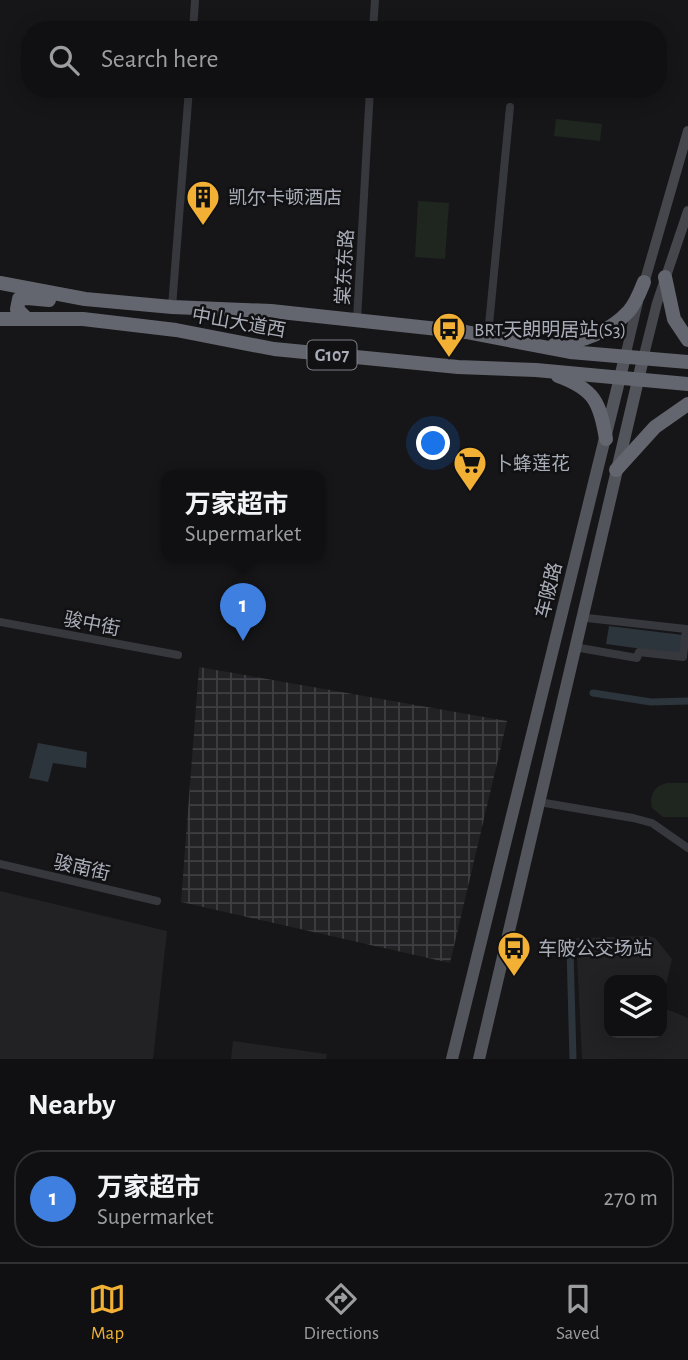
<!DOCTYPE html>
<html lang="en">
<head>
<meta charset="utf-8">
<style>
  :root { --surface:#101012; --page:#19191b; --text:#f1f3f6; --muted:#9c9d9f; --line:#303032; --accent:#f2b134 }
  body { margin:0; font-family:"Alegreya Sans","Noto Sans SC",sans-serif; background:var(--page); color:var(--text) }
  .controls { position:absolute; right:21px; bottom:21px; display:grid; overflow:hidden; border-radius:14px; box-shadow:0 4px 18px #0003 }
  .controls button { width:63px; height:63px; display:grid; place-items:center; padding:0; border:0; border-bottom:2px solid var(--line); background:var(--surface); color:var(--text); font:35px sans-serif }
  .you { position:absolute; left:434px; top:444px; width:24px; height:24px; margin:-18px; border:5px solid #fff; border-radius:50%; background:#1a73e8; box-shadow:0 0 0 10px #1a73e833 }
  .badge { display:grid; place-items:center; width:46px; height:46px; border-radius:50%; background:var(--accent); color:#fff; font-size:23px; font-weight:700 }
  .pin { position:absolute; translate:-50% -58px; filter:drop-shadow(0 2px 4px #0008) }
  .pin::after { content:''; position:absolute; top:37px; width:24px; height:21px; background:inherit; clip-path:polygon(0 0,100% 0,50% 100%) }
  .popup { position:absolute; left:161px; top:470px; width:164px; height:91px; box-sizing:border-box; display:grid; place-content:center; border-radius:14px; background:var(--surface); filter:drop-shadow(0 2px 5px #0005); font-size:23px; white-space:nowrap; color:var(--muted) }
  .popup b { font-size:26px; color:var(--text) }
  .popup::after { content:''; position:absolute; left:50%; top:100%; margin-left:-14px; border:14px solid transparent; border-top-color:var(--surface) }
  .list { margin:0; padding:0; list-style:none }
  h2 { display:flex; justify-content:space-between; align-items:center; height:91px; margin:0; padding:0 28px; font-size:30px }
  h2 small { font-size:23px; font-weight:400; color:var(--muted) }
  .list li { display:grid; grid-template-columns:46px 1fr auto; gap:21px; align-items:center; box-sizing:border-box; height:98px; margin:0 14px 14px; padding:0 14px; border:2px solid var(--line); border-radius:28px }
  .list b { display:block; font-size:26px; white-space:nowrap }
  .list p { margin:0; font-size:23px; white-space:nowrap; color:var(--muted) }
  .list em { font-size:23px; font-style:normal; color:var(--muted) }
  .icon { flex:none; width:38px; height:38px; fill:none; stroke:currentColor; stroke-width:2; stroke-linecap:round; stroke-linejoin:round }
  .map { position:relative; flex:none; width:688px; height:1059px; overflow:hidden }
  .search { position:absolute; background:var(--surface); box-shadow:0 4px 18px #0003; left:21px; right:21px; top:21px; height:77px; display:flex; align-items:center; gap:18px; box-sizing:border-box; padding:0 24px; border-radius:28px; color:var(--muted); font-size:26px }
  .sheet { height:203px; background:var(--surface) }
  nav { display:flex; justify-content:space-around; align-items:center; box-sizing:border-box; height:98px; border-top:2px solid var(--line); background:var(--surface); font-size:19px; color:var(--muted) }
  nav a { display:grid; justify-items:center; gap:4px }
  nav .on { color:var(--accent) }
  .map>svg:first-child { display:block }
  .built { fill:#222225 }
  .industrial { fill:url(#industrial-grid) }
  .pitch { fill:#1e261f }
  .water { fill:#2c353c }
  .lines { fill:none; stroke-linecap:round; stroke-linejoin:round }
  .canal { stroke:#2c353c; stroke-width:7 }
  .street { stroke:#37383d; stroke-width:8 }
  .secondary { stroke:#45474d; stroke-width:10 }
  .primary { stroke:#53555c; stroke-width:12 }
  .highway { stroke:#63666e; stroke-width:14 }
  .labels { text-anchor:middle; stroke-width:5; stroke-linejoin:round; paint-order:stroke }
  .shield { fill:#111113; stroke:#7b7e86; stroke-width:2 }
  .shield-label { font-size:18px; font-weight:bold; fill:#a8adb8 }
  .poi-label { font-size:19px; fill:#a8adb8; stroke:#111113; text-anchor:start }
  .street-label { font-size:19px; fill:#a8adb8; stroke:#111113 }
</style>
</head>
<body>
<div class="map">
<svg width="688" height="1059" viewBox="0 0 688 1059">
  <defs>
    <pattern id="industrial-grid" width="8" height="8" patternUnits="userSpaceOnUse" patternTransform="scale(1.75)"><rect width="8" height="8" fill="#222225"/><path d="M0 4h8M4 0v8" fill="none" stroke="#3f3f43"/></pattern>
  </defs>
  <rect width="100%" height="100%" fill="#161618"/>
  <g class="built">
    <path d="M 0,891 L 167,931 L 153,1059 L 0,1059 Z"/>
    <path d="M 648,936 L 655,938 L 672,959 L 662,1002 L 662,980 L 609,980 L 609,1033 L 662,1033 L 662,1008 L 674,1012 L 688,1018 L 688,1059 L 582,1059 L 576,938 Z"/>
    <path d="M 233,1041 L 327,1054 L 326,1059 L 231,1059 Z"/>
  </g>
  <path class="industrial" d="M 199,667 L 507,721 L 450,963 L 181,902 Z"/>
  <g class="pitch">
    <path d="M 556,119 L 602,124 L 600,141 L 554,136 Z"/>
    <path d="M 418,201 L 449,203 L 445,259 L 415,257 Z"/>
    <path d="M 667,783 L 688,783 L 688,817 L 663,817 L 652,808 C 649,795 654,786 667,783 Z"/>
  </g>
  <g class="water">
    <path d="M 30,30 L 30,69 L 23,67 L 25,34 Z"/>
    <path d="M 609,626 L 683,635 L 680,654 L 606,644 Z"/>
    <path d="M 38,743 L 87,752 L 86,768 L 53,763 L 48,782 L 29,778 Z"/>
  </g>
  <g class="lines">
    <g class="canal">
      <path d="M 593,693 L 651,702 L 688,701"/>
      <path d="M 570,949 L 573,1059"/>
    </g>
    <g class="street">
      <path d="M 193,30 L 195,1"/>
      <path d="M 373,30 L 375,0"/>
      <path d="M 172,307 L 189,89"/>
      <path d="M 357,320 L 370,89"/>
      <path d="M 488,335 L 510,107"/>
      <path d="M 0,622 L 178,655"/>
      <path d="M 580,648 L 637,658 L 639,652 L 683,657 L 686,629 L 587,618"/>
      <path d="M 539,802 L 633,818 L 652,823 L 688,848"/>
      <path d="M 0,864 L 157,901"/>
    </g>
    <g class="secondary">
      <path d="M 643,287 L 688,131"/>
      <path d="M 625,357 L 638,302"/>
      <path d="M 643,359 L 657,303 L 688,211"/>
    </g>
    <g class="primary">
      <path d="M 452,1059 L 625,357"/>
      <path d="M 479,1059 L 643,359"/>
    </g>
    <g class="highway">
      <path d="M 665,277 L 674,319 L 688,340"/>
      <path d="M 0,283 L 85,299 L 172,307 L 271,311 L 466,332 L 570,352 L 688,362"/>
      <path d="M 0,319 L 83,319 L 176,330 L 274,349 L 458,367 L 536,370 L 688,384"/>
      <path d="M 27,319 L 17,309 L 19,299 L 27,298 L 49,300"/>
      <path d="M 554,345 C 581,342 610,332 629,311 C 636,303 640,292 644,282"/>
      <path d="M 558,376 C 594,389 600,402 606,439"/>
      <path d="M 616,470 L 655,427 L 688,404"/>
    </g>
  </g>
  <defs>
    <symbol id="building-pin" viewBox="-11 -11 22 30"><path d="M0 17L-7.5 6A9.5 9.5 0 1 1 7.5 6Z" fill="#f2b134" stroke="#111113"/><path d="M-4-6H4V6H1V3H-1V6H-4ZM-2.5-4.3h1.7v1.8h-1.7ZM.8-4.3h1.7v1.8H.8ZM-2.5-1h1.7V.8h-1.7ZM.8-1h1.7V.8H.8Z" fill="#111"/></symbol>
    <symbol id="bus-pin" viewBox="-11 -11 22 30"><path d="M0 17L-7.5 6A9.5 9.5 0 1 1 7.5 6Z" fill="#f2b134" stroke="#111113"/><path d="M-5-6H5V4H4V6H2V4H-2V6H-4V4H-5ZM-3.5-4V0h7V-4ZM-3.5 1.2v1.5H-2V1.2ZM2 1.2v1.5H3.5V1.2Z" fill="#111"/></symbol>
    <symbol id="supermarket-pin" viewBox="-11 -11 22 30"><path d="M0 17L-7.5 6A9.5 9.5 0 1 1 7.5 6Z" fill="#f2b134" stroke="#111113"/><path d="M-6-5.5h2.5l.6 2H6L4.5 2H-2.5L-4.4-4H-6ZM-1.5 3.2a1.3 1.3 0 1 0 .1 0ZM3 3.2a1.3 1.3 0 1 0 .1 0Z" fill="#111"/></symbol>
  </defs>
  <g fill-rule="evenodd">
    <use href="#building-pin" x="184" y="178" width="38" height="52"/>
    <use href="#bus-pin" x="430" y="310" width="38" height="52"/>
    <use href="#supermarket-pin" x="451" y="444" width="38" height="52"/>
    <use href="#bus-pin" x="495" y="929" width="38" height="52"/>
  </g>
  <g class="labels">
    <rect class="shield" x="307.5" y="340.5" width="49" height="29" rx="5"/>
    <g class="shield-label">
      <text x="332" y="361">G107</text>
    </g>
    <g class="poi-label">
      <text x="228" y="204">凯尔卡顿酒店</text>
      <text x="474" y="336">BRT天朗明居站(S3)</text>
      <text x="494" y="470">卜蜂莲花</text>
      <text x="538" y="955">车陂公交场站</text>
    </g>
    <g class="street-label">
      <text transform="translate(344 267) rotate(-87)" y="7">棠东东路</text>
      <text transform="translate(239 322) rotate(10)" y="7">中山大道西</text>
      <text transform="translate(548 590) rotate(-76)" y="7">车陂路</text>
      <text transform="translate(92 623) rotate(11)" y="7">骏中街</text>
      <text transform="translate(82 867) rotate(13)" y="7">骏南街</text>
    </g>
  </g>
</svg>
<div class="controls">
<button><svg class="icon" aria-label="layers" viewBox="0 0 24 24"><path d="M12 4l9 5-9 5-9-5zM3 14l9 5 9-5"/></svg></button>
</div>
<div class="you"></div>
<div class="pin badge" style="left:243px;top:641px;background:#3f7fe0">1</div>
<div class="popup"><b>万家超市</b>Supermarket</div>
<div class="search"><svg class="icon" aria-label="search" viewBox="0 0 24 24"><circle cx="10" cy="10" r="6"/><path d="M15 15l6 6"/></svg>Search here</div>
</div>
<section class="sheet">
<h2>Nearby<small></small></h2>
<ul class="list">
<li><span class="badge" style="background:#3f7fe0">1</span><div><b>万家超市</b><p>Supermarket</p></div><em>270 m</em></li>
</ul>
</section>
<nav>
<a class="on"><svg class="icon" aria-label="map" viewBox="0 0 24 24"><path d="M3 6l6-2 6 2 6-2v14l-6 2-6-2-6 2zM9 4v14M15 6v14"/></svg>Map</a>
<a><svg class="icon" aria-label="directions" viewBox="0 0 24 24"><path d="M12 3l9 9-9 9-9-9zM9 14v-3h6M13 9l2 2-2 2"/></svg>Directions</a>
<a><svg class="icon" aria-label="saved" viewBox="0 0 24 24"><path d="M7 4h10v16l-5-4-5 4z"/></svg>Saved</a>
</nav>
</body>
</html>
